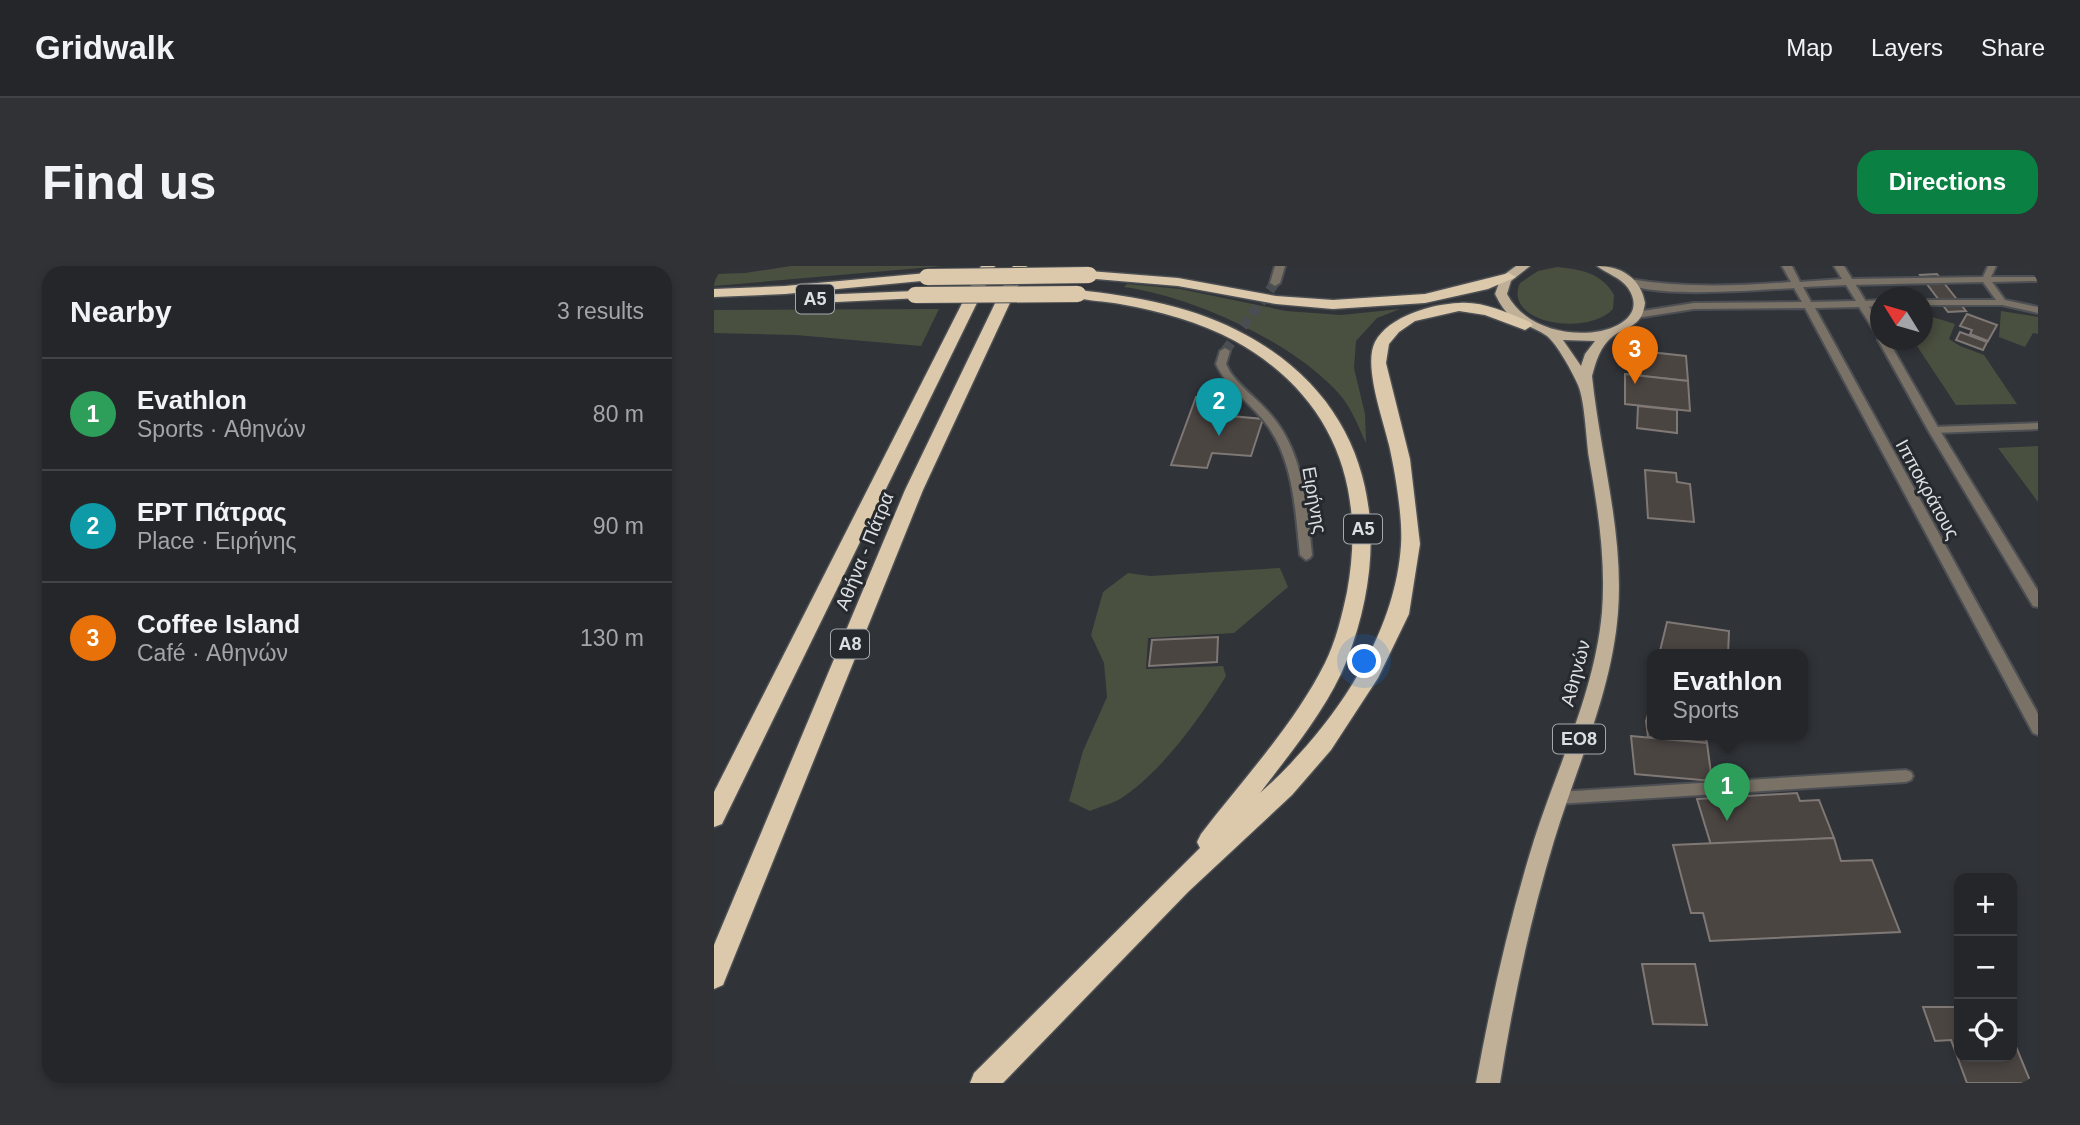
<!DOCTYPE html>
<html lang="en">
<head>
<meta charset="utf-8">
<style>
  :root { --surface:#24262a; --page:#303236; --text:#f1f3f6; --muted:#a3a5a8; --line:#414347; --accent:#0b8043 }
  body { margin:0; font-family:Helvetica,sans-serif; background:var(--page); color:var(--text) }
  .controls { position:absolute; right:21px; bottom:21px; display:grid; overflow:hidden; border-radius:14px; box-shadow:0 4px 10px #0003 }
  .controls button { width:63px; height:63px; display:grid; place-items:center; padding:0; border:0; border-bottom:2px solid var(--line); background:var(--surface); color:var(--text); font:35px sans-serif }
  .compass { position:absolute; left:1156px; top:21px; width:63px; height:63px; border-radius:50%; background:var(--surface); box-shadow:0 4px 10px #0003; rotate:307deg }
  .you { position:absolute; left:651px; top:396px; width:24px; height:24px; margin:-18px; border:5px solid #fff; border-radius:50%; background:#1a73e8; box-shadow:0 0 0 10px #1a73e833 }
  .badge { display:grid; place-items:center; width:46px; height:46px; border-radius:50%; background:var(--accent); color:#fff; font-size:23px; font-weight:700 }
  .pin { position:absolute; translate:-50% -58px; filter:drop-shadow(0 2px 4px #0008) }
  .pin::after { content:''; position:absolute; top:37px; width:24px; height:21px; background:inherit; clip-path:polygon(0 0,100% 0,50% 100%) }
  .popup { position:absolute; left:933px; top:383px; width:161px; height:91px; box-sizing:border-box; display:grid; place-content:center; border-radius:14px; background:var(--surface); filter:drop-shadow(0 2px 5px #0005); font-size:23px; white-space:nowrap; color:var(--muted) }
  .popup b { font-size:26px; color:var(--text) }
  .popup::after { content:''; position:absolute; left:50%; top:100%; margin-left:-14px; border:14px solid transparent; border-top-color:var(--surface) }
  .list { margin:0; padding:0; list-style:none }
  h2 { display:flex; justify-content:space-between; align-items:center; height:91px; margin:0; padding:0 28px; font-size:30px }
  h2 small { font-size:23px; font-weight:400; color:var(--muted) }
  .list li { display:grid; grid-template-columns:46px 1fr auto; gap:21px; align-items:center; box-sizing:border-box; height:112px; padding:0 28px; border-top:2px solid var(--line) }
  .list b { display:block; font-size:26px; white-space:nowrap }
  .list p { margin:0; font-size:23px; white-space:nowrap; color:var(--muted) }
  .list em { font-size:23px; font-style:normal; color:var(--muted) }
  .icon { flex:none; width:38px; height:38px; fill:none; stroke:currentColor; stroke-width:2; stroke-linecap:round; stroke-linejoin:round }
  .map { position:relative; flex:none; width:1324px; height:817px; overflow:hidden; border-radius:21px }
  header { display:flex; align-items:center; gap:42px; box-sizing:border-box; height:98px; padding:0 35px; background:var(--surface); border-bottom:2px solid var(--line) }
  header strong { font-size:33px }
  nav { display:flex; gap:38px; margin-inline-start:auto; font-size:24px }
  .intro { display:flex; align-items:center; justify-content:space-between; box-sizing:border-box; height:168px; padding:0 42px }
  h1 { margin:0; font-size:49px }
  .button { padding:18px 32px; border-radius:21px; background:var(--accent); color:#fff; font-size:24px; font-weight:700 }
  main { display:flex; gap:42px; padding:0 42px }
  aside { flex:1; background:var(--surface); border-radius:21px; box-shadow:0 4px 10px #0003 }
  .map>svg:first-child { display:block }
  .green { fill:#4a5040 }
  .building { fill:#4b4542; stroke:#7f7874; stroke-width:2 }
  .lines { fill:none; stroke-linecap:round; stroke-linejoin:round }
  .minor-tunnel { stroke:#4a4d52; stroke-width:10; stroke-dasharray:10 5; stroke-linecap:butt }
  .service-casing { stroke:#4c4f53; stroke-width:4 }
  .minor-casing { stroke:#4c4f53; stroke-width:4 }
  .tertiary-casing { stroke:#4c4f53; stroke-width:4 }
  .primary-casing { stroke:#4c4f53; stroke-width:3 }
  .motorway-casing { stroke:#4c4f53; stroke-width:3 }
  .service { fill:#7a7266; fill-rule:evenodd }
  .minor { fill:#7a7266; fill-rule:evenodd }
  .tertiary { fill:#7a7266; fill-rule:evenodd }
  .primary { fill:#c0b098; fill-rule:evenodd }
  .motorway { fill:#dcc9ab; fill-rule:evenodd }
  .motorway-bridge-casing { stroke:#4c4f53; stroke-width:18; stroke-linecap:butt }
  .motorway-bridge { stroke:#dcc9ab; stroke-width:16 }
  .labels { text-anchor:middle; stroke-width:6; stroke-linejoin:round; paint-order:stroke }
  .shield { fill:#262a2e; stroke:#a5a9ac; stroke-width:2 }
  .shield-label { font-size:18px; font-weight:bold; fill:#dcdfe2 }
  .street-label { font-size:19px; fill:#dcdfe2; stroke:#262a2e }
</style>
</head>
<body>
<header>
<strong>Gridwalk</strong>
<nav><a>Map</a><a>Layers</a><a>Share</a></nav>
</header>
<div class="intro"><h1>Find us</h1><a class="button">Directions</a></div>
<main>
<aside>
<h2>Nearby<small>3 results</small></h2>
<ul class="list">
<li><span class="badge" style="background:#2e9e5b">1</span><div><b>Evathlon</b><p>Sports · Αθηνών</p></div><em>80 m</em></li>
<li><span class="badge" style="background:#0f9aa8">2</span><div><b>ΕΡΤ Πάτρας</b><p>Place · Ειρήνης</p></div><em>90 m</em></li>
<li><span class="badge" style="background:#e8710a">3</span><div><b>Coffee Island</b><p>Café · Αθηνών</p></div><em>130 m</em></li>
</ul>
</aside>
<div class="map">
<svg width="1324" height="817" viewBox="0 0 1324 817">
  <rect width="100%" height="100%" fill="#303338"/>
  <g class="green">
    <path d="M 77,0 L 229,0 L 0,20 L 0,8 L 31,7 Z"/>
    <path d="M 843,1 C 866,3 888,7 900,29 L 899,43 C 873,71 788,57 806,17 L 824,5 Z"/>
    <path d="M 413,18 L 466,23 L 572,45 L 627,49 L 686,43 L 663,52 L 642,75 L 640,102 L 651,148 L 652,177 C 645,162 638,143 627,130 C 580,76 480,31 410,21 Z"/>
    <path d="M 225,43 L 207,80 L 82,69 L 0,67 L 0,44 Z"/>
    <path d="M 1287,45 L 1324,51 L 1324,68 L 1319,67 L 1311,81 L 1285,71 Z"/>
    <path d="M 1209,48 L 1241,58 L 1235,73 L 1246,80 L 1270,89 L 1303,138 L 1242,139 L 1199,74 L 1209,74 Z"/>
    <path d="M 1324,180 L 1324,236 L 1284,182 Z"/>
    <path d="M 566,302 L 574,321 L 520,367 L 434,372 L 432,403 L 509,400 L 512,410 C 486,452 448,506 406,533 C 397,538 385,541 376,545 L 355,535 L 369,485 L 393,431 L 390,397 L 377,369 L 389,326 L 414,307 L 436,310 Z"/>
  </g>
  <g class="building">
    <path d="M 1223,8 L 1252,45 L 1234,46 L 1206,9 Z"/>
    <path d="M 1253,48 L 1283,59 L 1274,75 L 1256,68 L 1258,64 L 1246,60 Z"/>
    <path d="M 1246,66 L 1273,76 L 1269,84 L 1242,74 Z"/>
    <path d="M 926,85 L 972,90 L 974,115 L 927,110 Z"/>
    <path d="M 911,108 L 974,115 L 976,145 L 911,138 Z"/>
    <path d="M 482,131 L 522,135 L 517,150 L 549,153 L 537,190 L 498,187 L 493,202 L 457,199 Z"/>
    <path d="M 924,140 L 963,144 L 963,167 L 923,162 Z"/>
    <path d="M 931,204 L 962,207 L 963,216 L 976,218 L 980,256 L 934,252 Z"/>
    <path d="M 953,356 L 1015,365 L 1014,389 L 945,389 Z"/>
    <path d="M 504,371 L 503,396 L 435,400 L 438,374 Z"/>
    <path d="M 938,435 L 938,469 L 991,469 L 993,477 L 934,471 L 932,455 Z"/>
    <path d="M 917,470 L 993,477 L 998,515 L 921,508 Z"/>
    <path d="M 1083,527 L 1086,535 L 1105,534 L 1120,572 L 997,579 L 983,533 Z"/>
    <path d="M 1120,572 L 1127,595 L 1158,594 L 1186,666 L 996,675 L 989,647 L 977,647 L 959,579 Z"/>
    <path d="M 928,698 L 981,698 L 993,759 L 939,758 Z"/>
    <path d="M 1209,741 L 1245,741 L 1245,791 L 1298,791 L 1298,771 L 1317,817 L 1253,817 L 1237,774 L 1221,775 Z"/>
  </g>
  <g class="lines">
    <path class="minor-tunnel" d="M 511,85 L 561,17"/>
    <defs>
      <g id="service">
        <path d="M 1274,0 L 1282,0 L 1277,11 L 1324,11 L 1324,15 L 1278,16 L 1291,34 L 1324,41 L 1324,47 L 1288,39 L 1209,39 L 1209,34 L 1282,34 L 1269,16 L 1135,19 L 1131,16 L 1135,13 L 1269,11 Z"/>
        <path d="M 1167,34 L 1167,40 L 1149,41 L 1145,38 L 1149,35 Z"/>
        <path d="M 1324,157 L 1324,163 L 1220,167 L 1215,164 L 1220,161 Z"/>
        <path d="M 1192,504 L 1197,506 L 1199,510 L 1197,514 L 1192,516 L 844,538 L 839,536 L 837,532 L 839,528 L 844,526 Z"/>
      </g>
      <g id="minor">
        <path d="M 561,0 L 571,0 L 566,17 L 561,20 L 556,17 Z"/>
        <path d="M 511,82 L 516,85 L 512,98 L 516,106 C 528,123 545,134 558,150 C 590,188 593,241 598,289 L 596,292 L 592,294 L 586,289 C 581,244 580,192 550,155 C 534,135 513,122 502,98 L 506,85 Z"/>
      </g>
      <path id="tertiary" d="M 1068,0 L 1078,0 L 1086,16 L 1128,13 L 1120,0 L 1130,0 L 1167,60 L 1167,74 L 1174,74 L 1225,163 L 1324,325 L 1324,341 L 1319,340 L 1214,164 L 1164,74 L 1165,72 L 1145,41 L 1101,42 L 1324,448 L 1324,469 L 1319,467 L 1091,42 L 980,43 L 922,52 L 917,49 L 922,46 L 980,37 L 1088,36 L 1080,22 C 1045,24 937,33 910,16 L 915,13 C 969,22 1022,20 1077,16 ZM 1132,19 L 1142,35 L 1097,36 L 1089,21 Z"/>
      <path id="primary" d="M 802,0 L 816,0 L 797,15 L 793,28 C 825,90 947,70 914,22 C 906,11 893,8 883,0 C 907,0 927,12 931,37 C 928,62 913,59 898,71 C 886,81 882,95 878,110 C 886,188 910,267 904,346 C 898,426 863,499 840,575 C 816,654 799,735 786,817 L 762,817 C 777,735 795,654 820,574 C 844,499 881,425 888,346 C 892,294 884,243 875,192 C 872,173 871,135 864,119 C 859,107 843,78 833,70 C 807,53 798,62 781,28 L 787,11 ZM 849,74 L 881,75 L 871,88 L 867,100 Z"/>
      <g id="motorway">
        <path d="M 267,0 L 281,0 L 8,558 L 0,561 L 0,526 Z"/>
        <path d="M 299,0 L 313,0 L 209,224 L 9,719 L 0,723 L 0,679 L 191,224 Z"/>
        <path d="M 375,5 L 464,12 L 562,30 L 619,34 L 711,28 L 795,7 L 802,11 L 774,23 L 711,37 L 619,43 L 562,38 L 464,20 L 370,12 L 368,9 Z"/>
        <path d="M 213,7 L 218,8 L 218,14 L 71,28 L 0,31 L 0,23 L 71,20 Z"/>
        <path d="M 364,24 C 421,30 482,41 532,69 C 658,137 682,267 633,394 C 614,442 577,486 546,527 C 615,466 681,373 687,279 C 689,253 681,205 675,179 C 669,153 649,99 661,76 C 675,50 718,38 745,37 C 769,35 794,47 816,56 L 819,59 L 811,64 L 771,49 L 745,45 L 701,55 L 685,66 L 675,78 L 672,97 L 696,193 L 706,278 L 695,348 L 664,412 L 617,484 L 578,529 L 474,626 L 289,817 L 256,817 L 260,807 L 486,582 L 483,576 L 487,568 C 529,513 580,459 611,397 C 622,375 628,349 633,326 C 653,219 618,129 521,75 C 486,56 445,45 406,38 C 390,35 374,35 359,31 L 357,28 L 359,25 Z"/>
        <path d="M 201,25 L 206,26 L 208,29 L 206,32 L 102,37 L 95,33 L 102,29 Z"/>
      </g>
    </defs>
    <use href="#service" class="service-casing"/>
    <use href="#minor" class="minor-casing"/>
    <use href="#tertiary" class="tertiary-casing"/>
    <use href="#primary" class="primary-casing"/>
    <use href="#motorway" class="motorway-casing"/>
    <use href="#service" class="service"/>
    <use href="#minor" class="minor"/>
    <use href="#tertiary" class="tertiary"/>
    <use href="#primary" class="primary"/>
    <use href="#motorway" class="motorway"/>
    <defs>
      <g id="motorway-bridge">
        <path d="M 213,11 L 375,9"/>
        <path d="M 201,29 L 364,28"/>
      </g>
    </defs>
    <use href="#motorway-bridge" class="motorway-bridge-casing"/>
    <use href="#motorway-bridge" class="motorway-bridge"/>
  </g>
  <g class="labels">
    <g class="shield">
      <rect x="82" y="18.5" width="38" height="29" rx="5"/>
      <rect x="630" y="248.5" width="38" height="29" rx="5"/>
      <rect x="117" y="363.5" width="38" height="29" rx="5"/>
      <rect x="839" y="458.5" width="52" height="29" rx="5"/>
    </g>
    <g class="shield-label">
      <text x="101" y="39">Α5</text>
      <text x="649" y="269">Α5</text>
      <text x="136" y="384">Α8</text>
      <text x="865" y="479">ΕΟ8</text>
    </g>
    <g class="street-label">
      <text transform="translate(1214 223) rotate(61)" y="7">Ιπποκράτους</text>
      <text transform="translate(601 234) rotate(80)" y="7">Ειρήνης</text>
      <text transform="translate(150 285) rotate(-68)" y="7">Αθήνα - Πάτρα</text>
      <text transform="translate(861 407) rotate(-75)" y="7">Αθηνών</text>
    </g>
  </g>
</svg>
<div class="controls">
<button>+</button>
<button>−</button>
<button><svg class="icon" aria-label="locate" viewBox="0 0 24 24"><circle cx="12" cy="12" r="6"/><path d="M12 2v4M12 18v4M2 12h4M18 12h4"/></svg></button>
</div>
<svg class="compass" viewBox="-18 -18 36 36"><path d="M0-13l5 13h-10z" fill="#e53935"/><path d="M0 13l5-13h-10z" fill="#a3a5a8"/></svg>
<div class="you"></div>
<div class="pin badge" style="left:1013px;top:555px;background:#2e9e5b">1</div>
<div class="popup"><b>Evathlon</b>Sports</div>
<div class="pin badge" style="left:505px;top:170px;background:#0f9aa8">2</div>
<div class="pin badge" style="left:921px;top:118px;background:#e8710a">3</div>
</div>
</main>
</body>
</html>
